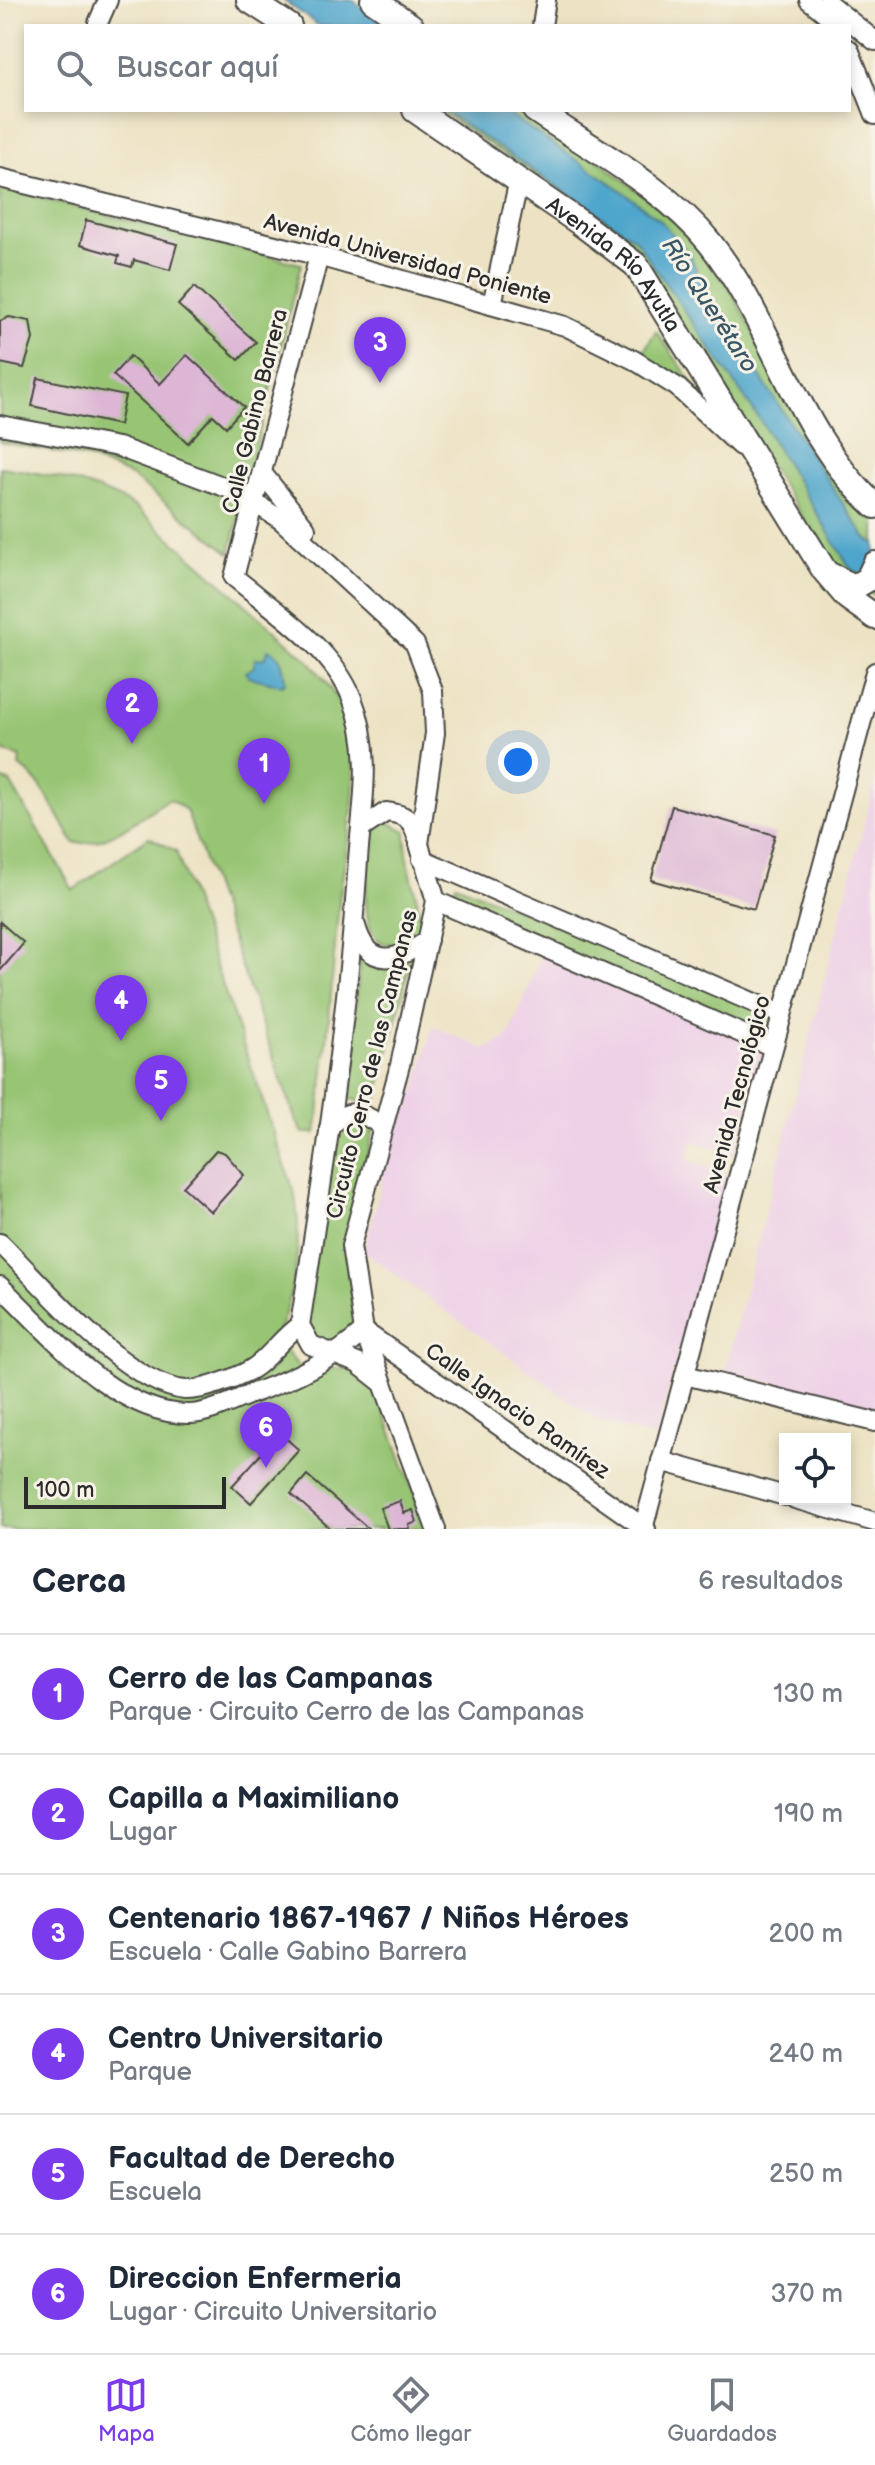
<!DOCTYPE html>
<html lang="es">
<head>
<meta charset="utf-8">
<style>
  :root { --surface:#fff; --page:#f2f2f3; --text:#1f2937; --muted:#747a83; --line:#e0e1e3; --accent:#7c3aed }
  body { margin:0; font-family:"Balsamiq Sans",sans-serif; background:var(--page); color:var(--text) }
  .controls { position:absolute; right:24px; bottom:24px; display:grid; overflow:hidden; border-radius:0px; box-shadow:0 4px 12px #0003 }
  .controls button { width:72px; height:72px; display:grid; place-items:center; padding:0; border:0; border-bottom:2px solid var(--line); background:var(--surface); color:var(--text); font:40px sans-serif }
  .scale { position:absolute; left:24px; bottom:20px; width:202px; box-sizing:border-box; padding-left:8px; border:4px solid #2b2b2b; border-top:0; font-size:22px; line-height:28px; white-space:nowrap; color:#2b2b2b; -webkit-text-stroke:6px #f7f3e8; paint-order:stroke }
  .you { position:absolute; left:518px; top:762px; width:28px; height:28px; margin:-20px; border:6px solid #fff; border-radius:50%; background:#1a73e8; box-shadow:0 0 0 12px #1a73e833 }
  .badge { display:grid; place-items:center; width:52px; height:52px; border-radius:50%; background:var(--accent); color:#fff; font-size:26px; font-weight:700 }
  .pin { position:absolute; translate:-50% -66px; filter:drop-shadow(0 2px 4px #0008) }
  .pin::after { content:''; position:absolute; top:42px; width:28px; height:24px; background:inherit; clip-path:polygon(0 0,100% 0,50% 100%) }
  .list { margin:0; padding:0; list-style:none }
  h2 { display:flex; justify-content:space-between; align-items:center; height:104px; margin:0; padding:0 32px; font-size:34px }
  h2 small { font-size:26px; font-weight:400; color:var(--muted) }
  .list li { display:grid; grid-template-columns:52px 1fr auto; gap:24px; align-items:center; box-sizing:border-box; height:120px; padding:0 32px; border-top:2px solid var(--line) }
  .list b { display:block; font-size:30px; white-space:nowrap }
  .list p { margin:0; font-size:26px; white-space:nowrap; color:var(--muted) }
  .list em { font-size:26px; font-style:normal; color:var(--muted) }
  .icon { flex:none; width:44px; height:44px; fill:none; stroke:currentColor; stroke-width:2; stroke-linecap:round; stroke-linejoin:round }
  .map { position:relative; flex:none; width:875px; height:1529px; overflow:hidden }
  .search { position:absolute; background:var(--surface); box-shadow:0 4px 12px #0003; left:24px; right:24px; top:24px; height:88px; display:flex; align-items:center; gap:20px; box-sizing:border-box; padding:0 28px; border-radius:0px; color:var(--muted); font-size:30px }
  .sheet { height:824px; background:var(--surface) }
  nav { display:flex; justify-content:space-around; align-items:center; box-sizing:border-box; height:112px; border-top:2px solid var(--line); background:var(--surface); font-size:22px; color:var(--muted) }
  nav a { display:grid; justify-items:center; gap:4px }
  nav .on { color:var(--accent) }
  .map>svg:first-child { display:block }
  .built { fill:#eed0e7 }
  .green { fill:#97c573; stroke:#61784f; stroke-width:2 }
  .water { fill:#4fa6cc; stroke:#3d687c; stroke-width:2 }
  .building { fill:#ddb5d5 }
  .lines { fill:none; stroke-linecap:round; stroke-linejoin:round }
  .minor-casing { stroke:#484742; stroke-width:22 }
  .major-casing { stroke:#484742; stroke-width:28 }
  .minor { stroke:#fff; stroke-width:18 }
  .major { stroke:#fff; stroke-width:24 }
  .labels { text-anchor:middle; stroke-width:6; stroke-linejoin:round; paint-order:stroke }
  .street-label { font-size:22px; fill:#2b2b2b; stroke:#f7f3e8 }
  .water-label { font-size:24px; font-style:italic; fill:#385663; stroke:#f7f3e8 }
</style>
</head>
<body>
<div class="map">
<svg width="875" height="1529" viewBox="0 0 875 1529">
  <rect width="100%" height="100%" fill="#f7f3e8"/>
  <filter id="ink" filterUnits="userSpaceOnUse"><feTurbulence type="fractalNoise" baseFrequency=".0125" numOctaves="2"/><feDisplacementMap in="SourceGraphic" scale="16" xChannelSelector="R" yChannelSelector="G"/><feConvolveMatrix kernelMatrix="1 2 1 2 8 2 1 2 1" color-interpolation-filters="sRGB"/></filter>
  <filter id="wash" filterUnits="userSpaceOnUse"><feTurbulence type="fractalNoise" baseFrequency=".006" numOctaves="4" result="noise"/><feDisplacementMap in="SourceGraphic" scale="32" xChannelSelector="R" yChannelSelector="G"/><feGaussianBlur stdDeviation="1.8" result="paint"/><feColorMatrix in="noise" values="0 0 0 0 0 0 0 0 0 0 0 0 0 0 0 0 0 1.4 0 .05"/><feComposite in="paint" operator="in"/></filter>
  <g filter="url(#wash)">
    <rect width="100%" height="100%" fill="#ede3c4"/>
    <g class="built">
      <path d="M 875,781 L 875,1408 L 725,1371 Z"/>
      <path d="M 542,954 L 765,1048 L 734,1155 L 693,1141 L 686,1159 L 728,1175 L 655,1438 L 598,1421 L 364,1252 L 405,1090 L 415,1092 L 433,1026 L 485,1049 L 508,1037 Z"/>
    </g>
    <g class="green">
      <path d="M 438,110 L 533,110 L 705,243 L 823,458 L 875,522 L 875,596 L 836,571 L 627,237 Z"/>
      <path d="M 0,188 L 301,264 L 230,553 L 131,476 L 88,458 L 0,442 Z"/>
      <path d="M 656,331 L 710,407 L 640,357 Z"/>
      <path d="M 0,467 C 49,474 90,482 134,506 L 308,660 C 329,684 346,707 351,739 C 360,790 345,851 339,903 C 331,979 328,1057 316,1133 L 303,1133 L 295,1118 L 186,810 L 169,799 C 140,816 109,847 74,843 C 61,823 40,775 19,766 L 20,757 L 0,750 Z"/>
      <path d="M 0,779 L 10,782 L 73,890 L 149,837 L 176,851 L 294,1191 C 303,1236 296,1297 275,1338 L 309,1379 L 329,1368 L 347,1369 L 375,1386 L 427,1529 L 0,1529 Z"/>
      <path d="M 386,821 L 406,831 C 404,863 419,896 422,928 C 413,938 404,945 390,944 C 352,944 368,847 378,825 Z"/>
      <path d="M 456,884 L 777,1018 L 769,1039 L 447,905 Z"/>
      <path d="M 361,950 L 394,967 L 411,960 L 377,1098 L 373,1104 L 350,1099 L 348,1093 Z"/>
      <path d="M 340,1116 L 375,1121 L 356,1219 L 364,1331 L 330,1354 L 300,1325 Z"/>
    </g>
    <g class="water">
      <path d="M 283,0 L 352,0 L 391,26 L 319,26 Z"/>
      <path d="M 443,110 L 502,110 L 617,187 L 661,221 L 690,255 L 706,294 L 865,537 L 875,544 L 875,585 L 850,568 L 760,420 L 634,238 Z"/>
      <path d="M 268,649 C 283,653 284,670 285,683 L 281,685 L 249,677 L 246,672 L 254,667 L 255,659 L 266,658 Z"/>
    </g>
    <g id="blocks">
      <g class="building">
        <path d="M 86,220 L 177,244 L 170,270 L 134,260 L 132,267 L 117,263 L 119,256 L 80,245 Z"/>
        <path d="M 194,287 L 256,342 L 239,360 L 178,305 Z"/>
        <path d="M 9,317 L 30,321 L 33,339 L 24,368 L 0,363 L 0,321 Z"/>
        <path d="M 187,355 L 244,407 L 226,427 L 213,415 L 188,443 L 113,375 L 130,356 L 160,384 Z"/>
        <path d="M 38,378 L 125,396 L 119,425 L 32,406 Z"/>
        <path d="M 672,806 L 775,835 L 754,909 L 651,880 Z"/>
        <path d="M 0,922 L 24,943 L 0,971 Z"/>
        <path d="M 216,1150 L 225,1153 L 244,1175 L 211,1212 L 183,1187 Z"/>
        <path d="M 280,1433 L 299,1450 L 251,1503 L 232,1486 Z"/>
        <path d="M 307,1475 L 369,1529 L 331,1529 L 291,1494 Z"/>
        <path d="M 400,1501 L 404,1513 L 413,1510 L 417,1522 L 409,1525 L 410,1529 L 388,1529 L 380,1508 Z"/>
      </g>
    </g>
  </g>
  <g filter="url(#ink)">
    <use href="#blocks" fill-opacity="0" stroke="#484742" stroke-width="2"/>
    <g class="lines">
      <defs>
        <g id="minor">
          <path d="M 809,0 L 835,21"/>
          <path d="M 828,3 L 875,41"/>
          <path d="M 98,23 L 108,0"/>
          <path d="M 542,26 L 546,0"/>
          <path d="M 849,49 L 875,115"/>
          <path d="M 0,178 L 304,252 L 565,326 L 634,360 L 677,387 L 740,446"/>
          <path d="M 319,256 L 234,577 C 275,611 332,648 352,698 C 374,753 362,804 358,860 C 348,1016 324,1171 300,1325 L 311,1345 L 357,1363 L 381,1382"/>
          <path d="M 492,305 L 519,179"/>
          <path d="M 0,425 L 118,447 L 238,492 L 281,520 L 415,644 L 433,691 L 435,733 L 419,844 L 436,901 L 400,1065 L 351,1246 L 364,1331 L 436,1529"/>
          <path d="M 263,474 L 306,528"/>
          <path d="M 362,828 L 386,812 C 405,814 412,819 417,837"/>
          <path d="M 422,859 L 782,1015"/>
          <path d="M 436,901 L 773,1047"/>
          <path d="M 356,926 C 368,970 398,961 428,940"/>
          <path d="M 329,1128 C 347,1107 362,1110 382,1127"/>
          <path d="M 0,1243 C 44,1286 125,1384 185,1390 C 201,1391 230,1380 244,1373 C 266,1364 280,1338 300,1325"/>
          <path d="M 0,1286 C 49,1332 115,1415 189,1414 C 208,1414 235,1400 253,1393 C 294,1379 332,1360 364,1331"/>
          <path d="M 364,1331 L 646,1529"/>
          <path d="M 685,1375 L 875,1422"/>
          <path d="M 661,1461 L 785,1496"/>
          <path d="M 795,1499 L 875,1522"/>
          <path d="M 643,1529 L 875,672"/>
        </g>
        <g id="major">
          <path d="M 249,0 L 289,26"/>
          <path d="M 373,0 L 411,26"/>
          <path id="s1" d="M 415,110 L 579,222 L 636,265 L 824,570 L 847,597 L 875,617"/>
          <path d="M 535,110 C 593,150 665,187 710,243 C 774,324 796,434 875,506"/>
          <path d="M 832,576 L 854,587 L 868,579 L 875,564"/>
        </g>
      </defs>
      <use href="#minor" class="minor-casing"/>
      <use href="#major" class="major-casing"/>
      <use href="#minor" class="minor"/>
      <use href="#major" class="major"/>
    </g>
  </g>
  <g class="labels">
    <g class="street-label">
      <text transform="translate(408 258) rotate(15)" y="8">Avenida Universidad Poniente</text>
      <text dy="8" stroke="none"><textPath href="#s1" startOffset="254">Avenida Río Ayutla</textPath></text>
      <text transform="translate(254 411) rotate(-76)" y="8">Calle Gabino Barrera</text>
      <text transform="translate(371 1064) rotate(-76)" y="8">Circuito Cerro de las Campanas</text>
      <text transform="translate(736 1094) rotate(-75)" y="8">Avenida Tecnológico</text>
      <text transform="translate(518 1410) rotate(35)" y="8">Calle Ignacio Ramírez</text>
    </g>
    <g class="water-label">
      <text transform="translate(710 305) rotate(57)" y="8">Río Querétaro</text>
    </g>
  </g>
</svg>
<div class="controls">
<button><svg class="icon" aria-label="locate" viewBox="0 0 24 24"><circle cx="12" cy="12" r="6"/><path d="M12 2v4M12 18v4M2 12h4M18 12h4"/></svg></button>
</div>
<div class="scale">100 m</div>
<div class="you"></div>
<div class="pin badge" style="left:264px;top:804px">1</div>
<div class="pin badge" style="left:132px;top:744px">2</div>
<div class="pin badge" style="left:380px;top:383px">3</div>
<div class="pin badge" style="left:121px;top:1041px">4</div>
<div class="pin badge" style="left:161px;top:1121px">5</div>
<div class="pin badge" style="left:266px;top:1468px">6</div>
<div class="search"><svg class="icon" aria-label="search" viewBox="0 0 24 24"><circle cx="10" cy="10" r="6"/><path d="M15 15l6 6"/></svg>Buscar aquí</div>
</div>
<section class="sheet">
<h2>Cerca<small>6 resultados</small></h2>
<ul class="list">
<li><span class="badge">1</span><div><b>Cerro de las Campanas</b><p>Parque · Circuito Cerro de las Campanas</p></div><em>130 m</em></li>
<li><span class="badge">2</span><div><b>Capilla a Maximiliano</b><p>Lugar</p></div><em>190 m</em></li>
<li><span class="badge">3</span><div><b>Centenario 1867-1967 / Niños Héroes</b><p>Escuela · Calle Gabino Barrera</p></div><em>200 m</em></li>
<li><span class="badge">4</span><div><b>Centro Universitario</b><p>Parque</p></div><em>240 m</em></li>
<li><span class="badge">5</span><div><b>Facultad de Derecho</b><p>Escuela</p></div><em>250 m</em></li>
<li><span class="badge">6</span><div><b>Direccion Enfermeria</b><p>Lugar · Circuito Universitario</p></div><em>370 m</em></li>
</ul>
</section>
<nav>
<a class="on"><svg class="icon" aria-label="map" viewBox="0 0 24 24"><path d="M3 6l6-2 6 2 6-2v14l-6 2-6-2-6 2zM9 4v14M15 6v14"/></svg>Mapa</a>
<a><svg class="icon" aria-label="directions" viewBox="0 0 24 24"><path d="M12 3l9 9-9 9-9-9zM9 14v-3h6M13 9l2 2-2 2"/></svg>Cómo llegar</a>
<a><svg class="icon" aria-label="saved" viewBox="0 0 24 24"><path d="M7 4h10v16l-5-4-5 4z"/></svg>Guardados</a>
</nav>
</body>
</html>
